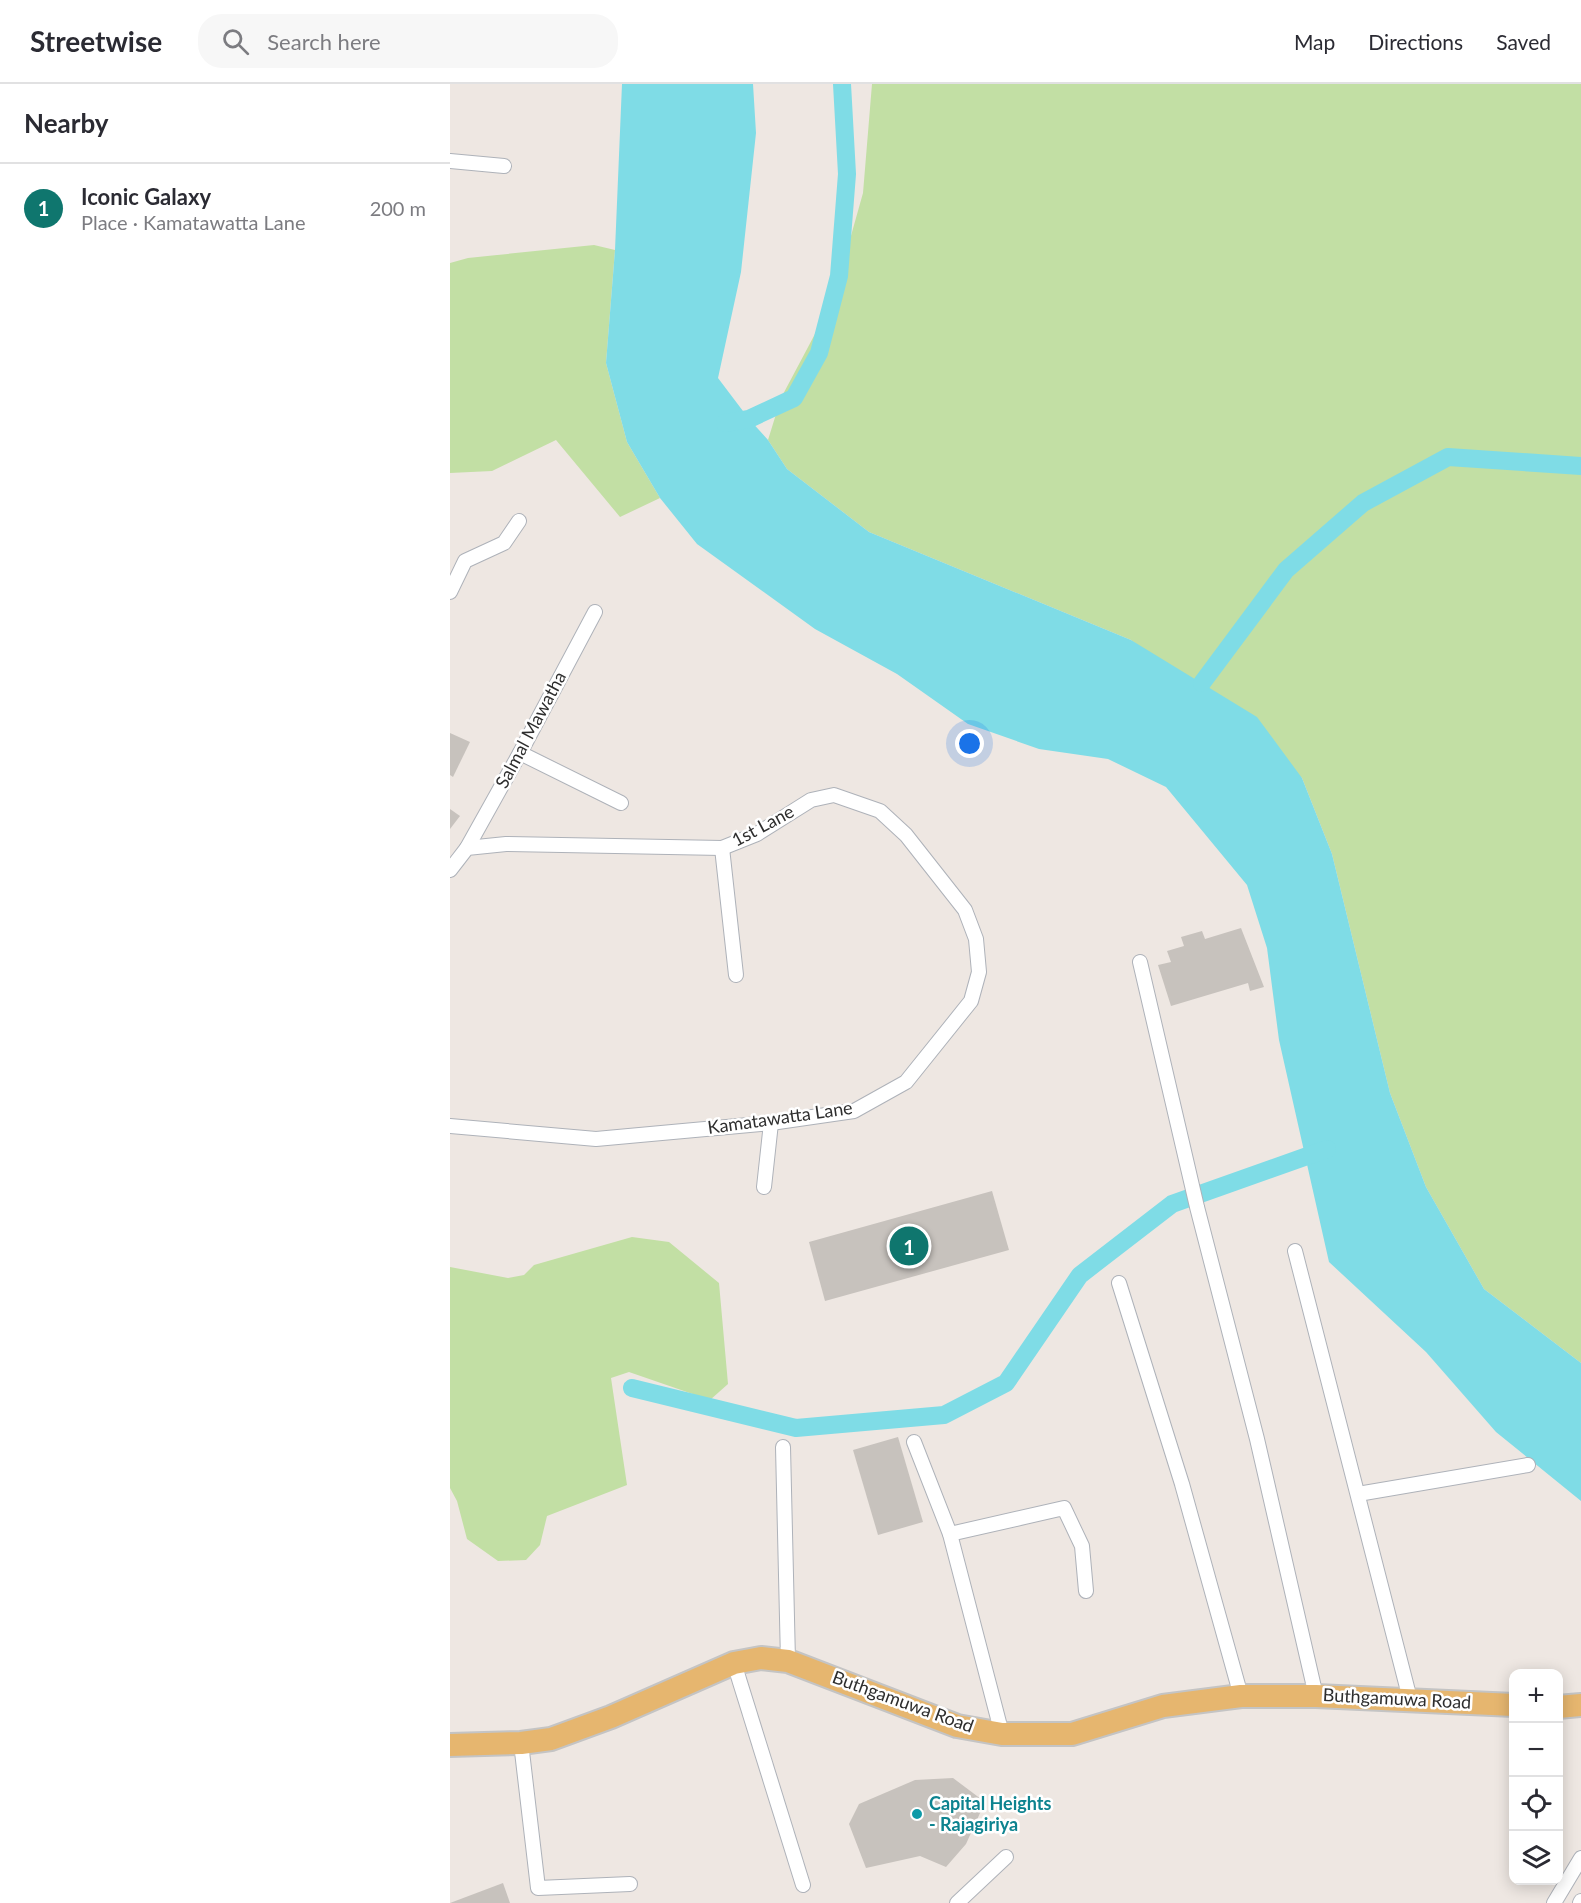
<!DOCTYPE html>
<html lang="en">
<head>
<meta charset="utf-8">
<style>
  :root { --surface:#fff; --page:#f7f7f7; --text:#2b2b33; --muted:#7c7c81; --line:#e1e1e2; --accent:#0f766e }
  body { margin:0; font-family:Lato,sans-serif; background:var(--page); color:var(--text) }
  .controls { position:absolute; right:18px; bottom:18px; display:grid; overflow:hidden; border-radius:12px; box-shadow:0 3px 15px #0003 }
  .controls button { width:54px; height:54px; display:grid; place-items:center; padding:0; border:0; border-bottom:2px solid var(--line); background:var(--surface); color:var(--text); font:30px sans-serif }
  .you { position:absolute; left:520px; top:660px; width:21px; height:21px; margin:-15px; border:4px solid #fff; border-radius:50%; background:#1a73e8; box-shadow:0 0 0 9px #1a73e833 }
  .badge { display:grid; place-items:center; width:39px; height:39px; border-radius:50%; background:var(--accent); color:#fff; font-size:20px; font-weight:700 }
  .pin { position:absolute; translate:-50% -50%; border:3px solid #fff; box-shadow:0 2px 6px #0006 }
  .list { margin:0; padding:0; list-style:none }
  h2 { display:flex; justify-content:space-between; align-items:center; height:78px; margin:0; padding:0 24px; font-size:26px }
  h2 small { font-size:20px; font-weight:400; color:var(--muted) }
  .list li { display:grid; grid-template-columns:39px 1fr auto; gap:18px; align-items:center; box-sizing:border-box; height:90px; padding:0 24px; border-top:2px solid var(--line) }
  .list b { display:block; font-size:22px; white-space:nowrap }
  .list p { margin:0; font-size:20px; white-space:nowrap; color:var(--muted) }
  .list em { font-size:20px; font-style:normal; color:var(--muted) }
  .icon { flex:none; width:33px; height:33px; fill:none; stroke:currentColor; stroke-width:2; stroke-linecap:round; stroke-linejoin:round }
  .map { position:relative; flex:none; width:1131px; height:1819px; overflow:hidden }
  header { display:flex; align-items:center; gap:36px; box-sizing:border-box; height:84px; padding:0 30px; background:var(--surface); border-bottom:2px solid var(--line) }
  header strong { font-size:28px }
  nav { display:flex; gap:33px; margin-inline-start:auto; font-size:21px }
  .search { width:420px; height:54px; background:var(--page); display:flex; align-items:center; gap:15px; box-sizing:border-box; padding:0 21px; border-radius:24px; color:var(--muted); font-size:22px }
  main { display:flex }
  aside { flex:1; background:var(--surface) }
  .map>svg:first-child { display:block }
  .green { fill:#c2dfa4 }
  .water { fill:#7fdce6 }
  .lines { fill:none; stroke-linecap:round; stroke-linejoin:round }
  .canal { stroke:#7fdce6; stroke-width:18 }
  .building { fill:#c7c2bd }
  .minor-casing { stroke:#aeb2b9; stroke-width:16 }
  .primary-casing { stroke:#c4c4c4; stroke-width:26 }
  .minor { stroke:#fff; stroke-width:14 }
  .primary { stroke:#e6b66f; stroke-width:22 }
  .culture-dot { fill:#0f9aa8; stroke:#fff; stroke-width:2 }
  .labels { text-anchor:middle; stroke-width:5; stroke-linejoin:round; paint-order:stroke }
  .street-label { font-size:18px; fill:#2e2e2e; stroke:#fff }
  .culture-label { font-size:18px; font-weight:bold; fill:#0d838f; stroke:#fff; text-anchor:start }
</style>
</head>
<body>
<header>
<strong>Streetwise</strong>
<div class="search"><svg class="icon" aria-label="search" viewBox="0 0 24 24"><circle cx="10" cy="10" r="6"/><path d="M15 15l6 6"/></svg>Search here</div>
<nav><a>Map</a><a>Directions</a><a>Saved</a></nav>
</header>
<main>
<aside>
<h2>Nearby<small></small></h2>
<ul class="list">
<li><span class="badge">1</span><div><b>Iconic Galaxy</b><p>Place · Kamatawatta Lane</p></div><em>200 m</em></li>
</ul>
</aside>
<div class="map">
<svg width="1131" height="1819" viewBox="0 0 1131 1819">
  <rect width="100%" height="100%" fill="#eee7e2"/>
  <g class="green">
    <path d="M 422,0 L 1131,0 L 1131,1279 L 1034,1205 L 976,1103 L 940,1009 L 882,770 L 852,694 L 681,556 L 419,448 L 337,385 L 318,356 L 331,314 L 383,216 L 413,109 Z"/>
    <path d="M 144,161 L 165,166 L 156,279 L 177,358 L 210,414 L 170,433 L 106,356 L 42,387 L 0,389 L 0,179 L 18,174 Z"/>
    <path d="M 182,1153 L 219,1158 L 269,1199 L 278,1300 L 260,1316 L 179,1288 L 161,1294 L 177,1401 L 97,1432 L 90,1461 L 76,1476 L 48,1477 L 17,1455 L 7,1417 L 0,1404 L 0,1183 L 58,1194 L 74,1191 L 84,1181 Z"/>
  </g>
  <path class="water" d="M 172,0 L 303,0 L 306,49 L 291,188 L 268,294 L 299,335 L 318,356 L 337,385 L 419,448 L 681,556 L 807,633 L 852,694 L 882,770 L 940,1009 L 976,1103 L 1034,1205 L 1131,1279 L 1131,1417 L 1046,1348 L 976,1268 L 879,1178 L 829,956 L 817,864 L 797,801 L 716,703 L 658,675 L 589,665 L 518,640 L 447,590 L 365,545 L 247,460 L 210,414 L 177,358 L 156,279 L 165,166 Z"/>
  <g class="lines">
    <g class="canal">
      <path d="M 275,339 L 299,335 L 344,314 L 369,269 L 389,192 L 397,90 L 392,0"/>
      <path d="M 752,599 L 836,486 L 913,419 L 998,373 L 1131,382"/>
      <path d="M 182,1304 L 346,1344 L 494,1331 L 556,1299 L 630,1191 L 722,1120 L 877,1065"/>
    </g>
  </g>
  <g class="building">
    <path d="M 0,649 L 20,658 L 3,693 L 0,691 Z"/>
    <path d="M 0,725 L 10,732 L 0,745 Z"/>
    <path d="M 791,844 L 814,903 L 800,907 L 798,899 L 721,922 L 708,881 L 721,878 L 717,867 L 734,862 L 731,853 L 752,847 L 755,855 Z"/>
    <path d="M 542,1107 L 559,1166 L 375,1217 L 359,1158 Z"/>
    <path d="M 448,1353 L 473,1438 L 428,1451 L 403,1366 Z"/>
    <path d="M 503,1694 L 535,1718 L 516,1760 L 496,1783 L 470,1772 L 416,1784 L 399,1740 L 409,1720 L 465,1696 Z"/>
    <path d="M 53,1799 L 60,1819 L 0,1819 Z"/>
  </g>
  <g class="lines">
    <defs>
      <g id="minor">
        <path d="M 0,77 L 54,82"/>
        <path d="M 0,508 L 15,477 L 54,459 L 69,437"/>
        <path d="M 70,669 L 171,719"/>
        <path d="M 17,764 L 70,669 L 145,528"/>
        <path d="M 272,764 L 286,891"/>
        <path d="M 0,786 L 17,764 L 56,760 L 272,764 L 307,750 L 361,716 L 384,711 L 430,727 L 456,751 L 515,826 L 526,855 L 529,888 L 521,917 L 456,998 L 404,1027 L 321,1039 L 146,1055 L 0,1042"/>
        <path d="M 690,878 L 747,1123 L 807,1355 L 866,1612"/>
        <path d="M 314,1103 L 321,1039"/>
        <path d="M 845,1167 L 960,1615"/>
        <path d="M 669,1199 L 732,1400 L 791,1612"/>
        <path d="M 464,1358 L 500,1450 L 552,1650"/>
        <path d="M 333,1363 L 338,1577"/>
        <path d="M 908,1410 L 1078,1381"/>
        <path d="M 500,1450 L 614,1424 L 632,1462 L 636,1507"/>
        <path d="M 284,1579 L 353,1801"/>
        <path d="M 71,1659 L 88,1804 L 180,1800"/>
        <path d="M 507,1819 L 556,1773"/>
        <path d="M 1104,1819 L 1131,1774"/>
        <path d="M 1130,1819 L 1131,1817"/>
      </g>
      <g id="primary">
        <path d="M 1108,1623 L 1131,1621"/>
        <path d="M 0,1661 L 71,1659 L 101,1655 L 161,1633 L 284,1579 L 311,1574 L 338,1577 L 507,1642 L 552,1650 L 622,1650 L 713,1622 L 791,1612 L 866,1612 L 1064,1621"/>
      </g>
    </defs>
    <use href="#minor" class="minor-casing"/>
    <use href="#primary" class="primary-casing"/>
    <use href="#minor" class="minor"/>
    <use href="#primary" class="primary"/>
  </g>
  <circle class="culture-dot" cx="467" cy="1730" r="6"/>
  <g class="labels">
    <g class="street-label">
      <text transform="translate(81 646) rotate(-62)" y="6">Salmal Mawatha</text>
      <text transform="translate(313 742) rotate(-28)" y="6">1st Lane</text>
      <text transform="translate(330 1034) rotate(-8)" y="6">Kamatawatta Lane</text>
      <text transform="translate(947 1615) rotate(3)" y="6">Buthgamuwa Road</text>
      <text transform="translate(453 1618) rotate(20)" y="6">Buthgamuwa Road</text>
    </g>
    <g class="culture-label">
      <text x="479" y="1726">Capital Heights<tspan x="479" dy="21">- Rajagiriya</tspan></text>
    </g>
  </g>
</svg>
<div class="controls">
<button>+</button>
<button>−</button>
<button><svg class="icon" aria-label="locate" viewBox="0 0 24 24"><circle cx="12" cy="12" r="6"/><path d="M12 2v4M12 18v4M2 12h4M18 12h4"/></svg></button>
<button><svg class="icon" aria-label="layers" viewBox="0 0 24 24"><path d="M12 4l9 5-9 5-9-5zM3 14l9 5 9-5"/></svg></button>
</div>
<div class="you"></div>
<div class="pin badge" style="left:459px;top:1162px">1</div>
</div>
</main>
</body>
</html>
